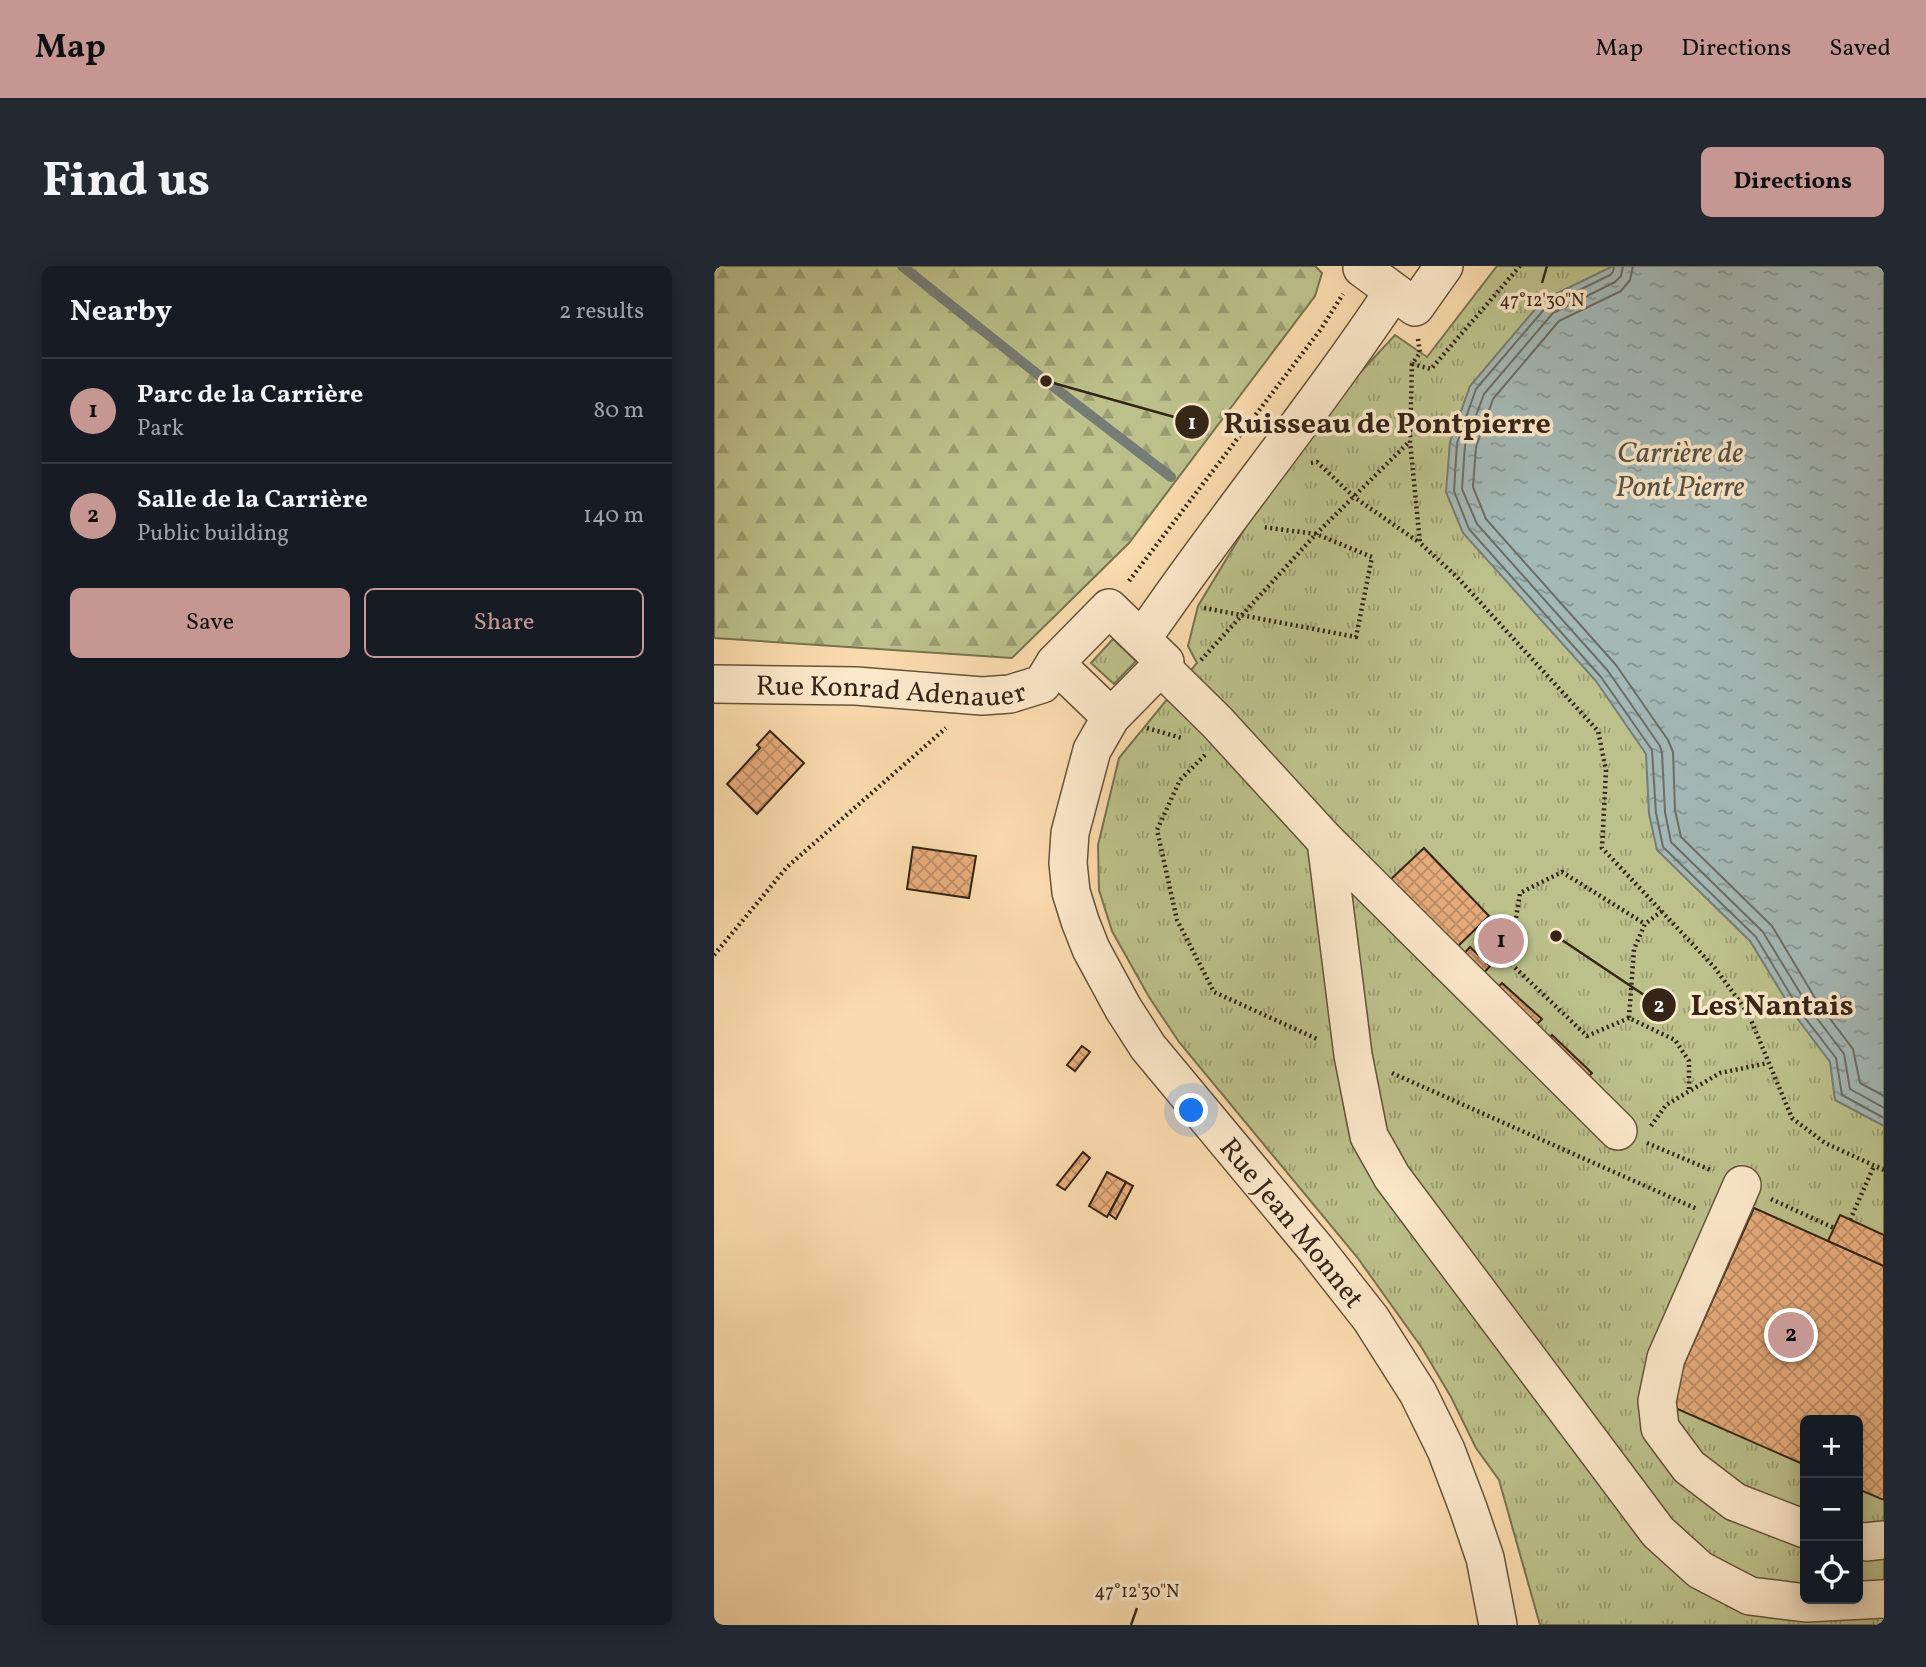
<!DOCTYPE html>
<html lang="en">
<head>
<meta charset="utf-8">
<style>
  :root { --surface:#171b24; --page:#242831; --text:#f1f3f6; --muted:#9ea1a6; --line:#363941; --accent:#c59692 }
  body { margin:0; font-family:Vollkorn,serif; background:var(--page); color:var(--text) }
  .controls { position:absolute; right:21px; bottom:21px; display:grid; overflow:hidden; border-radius:10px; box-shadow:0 4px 18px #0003 }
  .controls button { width:63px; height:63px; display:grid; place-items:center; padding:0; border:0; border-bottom:2px solid var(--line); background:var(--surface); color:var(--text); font:35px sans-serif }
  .you { position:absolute; left:478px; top:845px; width:24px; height:24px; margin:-18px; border:5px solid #fff; border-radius:50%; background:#1a73e8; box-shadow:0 0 0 10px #1a73e833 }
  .badge { display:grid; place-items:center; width:46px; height:46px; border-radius:50%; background:var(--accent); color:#111; font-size:23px; font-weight:700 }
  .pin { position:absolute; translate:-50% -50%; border:4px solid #fff; box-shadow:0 2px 7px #0006 }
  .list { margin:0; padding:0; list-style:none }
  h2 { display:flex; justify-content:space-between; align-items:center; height:91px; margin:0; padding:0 28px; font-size:30px }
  h2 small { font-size:23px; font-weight:400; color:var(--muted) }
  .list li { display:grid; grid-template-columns:46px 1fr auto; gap:21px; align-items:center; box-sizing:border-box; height:105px; padding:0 28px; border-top:2px solid var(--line) }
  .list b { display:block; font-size:26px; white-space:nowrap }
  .list p { margin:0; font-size:23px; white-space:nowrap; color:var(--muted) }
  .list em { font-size:23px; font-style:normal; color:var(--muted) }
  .actions { display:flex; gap:14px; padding:21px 28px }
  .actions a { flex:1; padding:16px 0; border:2px solid var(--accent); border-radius:10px; text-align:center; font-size:24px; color:var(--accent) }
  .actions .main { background:var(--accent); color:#111 }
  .icon { flex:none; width:38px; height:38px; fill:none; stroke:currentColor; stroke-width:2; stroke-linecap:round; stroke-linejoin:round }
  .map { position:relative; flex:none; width:1170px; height:1359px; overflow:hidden; border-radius:10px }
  header { display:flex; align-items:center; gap:42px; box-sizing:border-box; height:98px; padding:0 35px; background:var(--accent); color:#111 }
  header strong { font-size:33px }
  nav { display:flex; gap:38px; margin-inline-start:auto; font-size:24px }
  .intro { display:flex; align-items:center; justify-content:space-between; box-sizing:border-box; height:168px; padding:0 42px }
  h1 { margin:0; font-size:49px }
  .button { padding:18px 32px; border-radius:10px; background:var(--accent); color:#111; font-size:24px; font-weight:700 }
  main { display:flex; gap:42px; padding:0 42px }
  aside { flex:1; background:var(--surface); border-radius:10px; box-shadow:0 4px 18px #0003 }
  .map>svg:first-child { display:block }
  .grass { fill:url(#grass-tufts); stroke:#787350; stroke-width:2; fill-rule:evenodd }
  .forest { fill:url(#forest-firs); stroke:#787350; stroke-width:2 }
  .water { fill:url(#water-ripples); stroke:#777d76; stroke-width:2 }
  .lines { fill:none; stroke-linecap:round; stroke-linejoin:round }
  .shore { stroke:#6c6e66; stroke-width:2 }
  .stream { stroke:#777d76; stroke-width:10 }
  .building { fill:url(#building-cross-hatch); stroke:#342516; stroke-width:2 }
  .minor-casing { stroke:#66523c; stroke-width:40 }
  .path { stroke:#342516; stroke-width:4.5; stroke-dasharray:2 3.5; stroke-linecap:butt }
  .minor { stroke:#fce8ca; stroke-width:37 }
  .ticks { fill:none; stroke:#342516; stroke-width:2.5 }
  .labels { text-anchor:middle; stroke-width:7; stroke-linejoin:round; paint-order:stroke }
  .street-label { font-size:28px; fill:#342516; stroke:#fce8ca }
  .water-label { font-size:30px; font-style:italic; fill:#565146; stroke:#fce8ca }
  .ticks-label { font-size:18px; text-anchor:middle; fill:#342516; stroke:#fce8ca; stroke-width:7; stroke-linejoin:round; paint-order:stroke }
  .leader { fill:none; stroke:#342516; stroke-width:2.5 }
  .callout-dot { fill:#342516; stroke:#fce8ca; stroke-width:2.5 }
  .mark-label { font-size:21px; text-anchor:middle; font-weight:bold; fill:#fff }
  .callout-label { font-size:30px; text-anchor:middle; font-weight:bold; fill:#342516; stroke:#fce8ca; stroke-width:7; stroke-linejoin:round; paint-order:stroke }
</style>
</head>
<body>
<header>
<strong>Map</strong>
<nav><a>Map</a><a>Directions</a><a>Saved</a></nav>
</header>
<div class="intro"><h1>Find us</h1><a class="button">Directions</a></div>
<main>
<aside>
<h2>Nearby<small>2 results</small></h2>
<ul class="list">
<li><span class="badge">1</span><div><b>Parc de la Carrière</b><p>Park</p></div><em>80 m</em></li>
<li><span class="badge">2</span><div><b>Salle de la Carrière</b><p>Public building</p></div><em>140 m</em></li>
</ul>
<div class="actions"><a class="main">Save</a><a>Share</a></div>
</aside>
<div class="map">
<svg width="1170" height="1359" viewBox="0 0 1170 1359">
  <defs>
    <pattern id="grass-tufts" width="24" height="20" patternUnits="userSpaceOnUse" patternTransform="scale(1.75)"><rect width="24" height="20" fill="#bcc18b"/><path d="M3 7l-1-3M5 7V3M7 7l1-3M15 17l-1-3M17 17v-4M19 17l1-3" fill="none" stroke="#9a9d71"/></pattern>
    <pattern id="forest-firs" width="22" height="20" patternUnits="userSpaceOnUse" patternTransform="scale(1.75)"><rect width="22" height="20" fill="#bcc18b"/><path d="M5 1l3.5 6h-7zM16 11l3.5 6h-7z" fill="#9a9d71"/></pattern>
    <pattern id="water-ripples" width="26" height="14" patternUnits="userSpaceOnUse" patternTransform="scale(1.75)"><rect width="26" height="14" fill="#a4b8b6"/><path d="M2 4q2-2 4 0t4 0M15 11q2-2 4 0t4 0" fill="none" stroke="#869593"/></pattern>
    <pattern id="building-cross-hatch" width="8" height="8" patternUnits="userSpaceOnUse" patternTransform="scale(1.75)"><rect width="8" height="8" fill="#e8ac7c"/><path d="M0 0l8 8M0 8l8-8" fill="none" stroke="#bd8c65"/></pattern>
  </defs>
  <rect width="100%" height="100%" fill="#fadbad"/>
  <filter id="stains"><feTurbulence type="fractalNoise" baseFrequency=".00286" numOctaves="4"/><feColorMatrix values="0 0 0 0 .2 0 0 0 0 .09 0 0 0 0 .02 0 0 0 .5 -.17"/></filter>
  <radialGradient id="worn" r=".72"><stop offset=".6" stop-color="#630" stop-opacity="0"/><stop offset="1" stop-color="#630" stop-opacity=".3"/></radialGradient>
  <g class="grass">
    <path d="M 783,0 L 1170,0 L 1170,1359 L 826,1359 L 785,1214 L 762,1182 L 737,1131 L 708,1082 L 643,991 L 465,776 L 435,731 L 398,665 L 385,624 L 384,579 L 405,492 L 483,397 L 474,380 L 484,340 L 533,259 L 590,178 L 644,109 L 681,69 L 713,91 ZM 1091,1154 L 1144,1154 L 1144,1333 L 1091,1333 Z"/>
    <path d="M 399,373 L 422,395 L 400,418 L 377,397 Z"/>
  </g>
  <path class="forest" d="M 0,0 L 601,0 L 608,7 L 601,30 L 415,277 L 298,392 L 0,372 Z"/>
  <path class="water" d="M 899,0 L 1170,0 L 1170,860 L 1121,834 L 1116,796 L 1083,752 L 1036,675 L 943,584 L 935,548 L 932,488 L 882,415 L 749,267 L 732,226 L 736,176 L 756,120 L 829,34 Z"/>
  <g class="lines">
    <g class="shore">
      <path d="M 900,0 L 899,6 L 896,9 L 833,40 L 762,123 L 743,177 L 740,225 L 755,263 L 887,411 L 938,484 L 942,547 L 949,581 L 1042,671 L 1088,748 L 1122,792 L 1128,829 L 1170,852"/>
      <path d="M 909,0 L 907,10 L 901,16 L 839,47 L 770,128 L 751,179 L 748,223 L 763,258 L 894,405 L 946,480 L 948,487 L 951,546 L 957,576 L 1049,666 L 1096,743 L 1130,788 L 1136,823 L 1170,842"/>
      <path d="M 919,0 L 916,14 L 907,25 L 845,55 L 779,133 L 762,181 L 759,221 L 772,253 L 902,399 L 954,474 L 959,486 L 961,544 L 967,571 L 1058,660 L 1104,737 L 1139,783 L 1146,817 L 1170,830"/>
    </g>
    <path class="stream" d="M 188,0 L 332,115 L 457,211"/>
  </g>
  <g class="building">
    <path d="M 56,465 L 90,497 L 43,548 L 13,518 L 46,482 L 43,479 Z"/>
    <path d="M 199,581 L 262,590 L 255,632 L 193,623 Z"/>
    <path d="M 710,582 L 775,650 L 741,683 L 675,615 Z"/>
    <path d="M 756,681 L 776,700 L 767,710 L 747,691 Z"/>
    <path d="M 788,717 L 828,753 L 818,763 L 779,727 Z"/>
    <path d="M 838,769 L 878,807 L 870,815 L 830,778 Z"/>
    <path d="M 368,780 L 376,786 L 361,805 L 353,799 Z"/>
    <path d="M 369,886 L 376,892 L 351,924 L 343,919 Z"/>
    <path d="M 393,906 L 412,916 L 393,951 L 375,940 Z"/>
    <path d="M 412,916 L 419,920 L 402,953 L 395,948 Z"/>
    <path d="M 1040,942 L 1170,1000 L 1170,1234 L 1144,1223 L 1144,1154 L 1091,1154 L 1091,1199 L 952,1138 Z"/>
    <path d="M 1126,949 L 1170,969 L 1170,1000 L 1114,975 Z"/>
  </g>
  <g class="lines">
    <defs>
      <g id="minor">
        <path d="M 650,0 L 648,2 L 701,41 L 730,0"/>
        <path d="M 428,373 C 508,255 600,145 679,26"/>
        <path d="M 446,400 L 503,456 L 612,575 L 904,865"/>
        <path id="s1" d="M 0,418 L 142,420 L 268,430 L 296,428 L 328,418 L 341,397"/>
        <path id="s2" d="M 397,451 L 341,397 L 395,342 L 451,396 L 397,451 L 378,484 L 356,567 L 354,597 L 357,626 L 366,655 L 377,683 L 409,742 L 434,781 L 602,983 L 657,1053 L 704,1127 L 732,1184 L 754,1242 L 771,1292 L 784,1359"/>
        <path d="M 612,575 L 639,789 L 655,870 L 678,911 L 944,1266 L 986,1304 L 1036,1330 L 1092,1337 L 1170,1333"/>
        <path d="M 1028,919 L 952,1092 L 943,1135 L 946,1162 L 975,1201 L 1021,1236 L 1091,1263"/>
        <path d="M 1144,1275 L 1152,1276 L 1170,1274"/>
      </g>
    </defs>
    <use href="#minor" class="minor-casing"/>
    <g class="path">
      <path d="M 704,73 L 706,87 L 698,98 L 696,175 L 706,277 L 743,311 L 884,465 L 892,504 L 888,582 L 1001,702 L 1034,747 L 1078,852 L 1111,877 L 1170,904"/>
      <path d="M 698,98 L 717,103 L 806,0"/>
      <path d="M 597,197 L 603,196 L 640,231 L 706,277"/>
      <path d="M 415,315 L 607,63 L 629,28"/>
      <path d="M 490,342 L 642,371 L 658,291 L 602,268 L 548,261"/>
      <path d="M 487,394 L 602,268 L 696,175"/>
      <path d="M 433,462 L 468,472"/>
      <path d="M 491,489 L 466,514 L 443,564 L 463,654 L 500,726 L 603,773"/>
      <path d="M 948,645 L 931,658 L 920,683 L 915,752 L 961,774 L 975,795 L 975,826"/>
      <path d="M 0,689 L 73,601 L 232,462"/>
      <path d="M 915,752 L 873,770 L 795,696 L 806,627 L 848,606 L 931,658"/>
      <path d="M 678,807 L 983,943"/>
      <path d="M 937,860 L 952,839 L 1006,807 L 1054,797"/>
      <path d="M 933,877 L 999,905"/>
      <path d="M 1057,933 L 1120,962"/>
      <path d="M 1136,954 L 1160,900"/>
    </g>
    <use href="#minor" class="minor"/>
  </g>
  <path class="ticks" d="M 828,17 L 833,0M 417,1359 L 423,1342"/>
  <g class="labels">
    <g class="street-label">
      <text dy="10" stroke="none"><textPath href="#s1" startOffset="177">Rue Konrad Adenauer</textPath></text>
      <text dy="10" stroke="none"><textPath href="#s2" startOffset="894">Rue Jean Monnet</textPath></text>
    </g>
    <g class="water-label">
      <text x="966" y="196">Carrière de<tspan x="966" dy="34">Pont Pierre</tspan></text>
    </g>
  </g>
  <g class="ticks-label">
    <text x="828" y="40">47°12'30"N</text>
    <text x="423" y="1331">47°12'30"N</text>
  </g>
  <path class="leader" d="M332 115L478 156M842 670L945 739"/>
  <g class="callout-dot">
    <circle cx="332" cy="115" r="7"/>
    <circle cx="842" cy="670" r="7"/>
    <circle cx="478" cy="156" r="18"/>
    <circle cx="945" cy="739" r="18"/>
  </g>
  <g class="mark-label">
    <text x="478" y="163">1</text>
    <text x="945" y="746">2</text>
  </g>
  <g class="callout-label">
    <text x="673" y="167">Ruisseau de Pontpierre</text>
    <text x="1058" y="749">Les Nantais</text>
  </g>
  <rect width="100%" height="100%" filter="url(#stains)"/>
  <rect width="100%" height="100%" fill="url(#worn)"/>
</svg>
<div class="controls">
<button>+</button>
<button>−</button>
<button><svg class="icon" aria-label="locate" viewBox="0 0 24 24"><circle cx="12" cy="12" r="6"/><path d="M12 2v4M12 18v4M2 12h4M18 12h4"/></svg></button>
</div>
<div class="you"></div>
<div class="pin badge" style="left:787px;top:675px">1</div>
<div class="pin badge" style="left:1077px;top:1069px">2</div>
</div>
</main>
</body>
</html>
